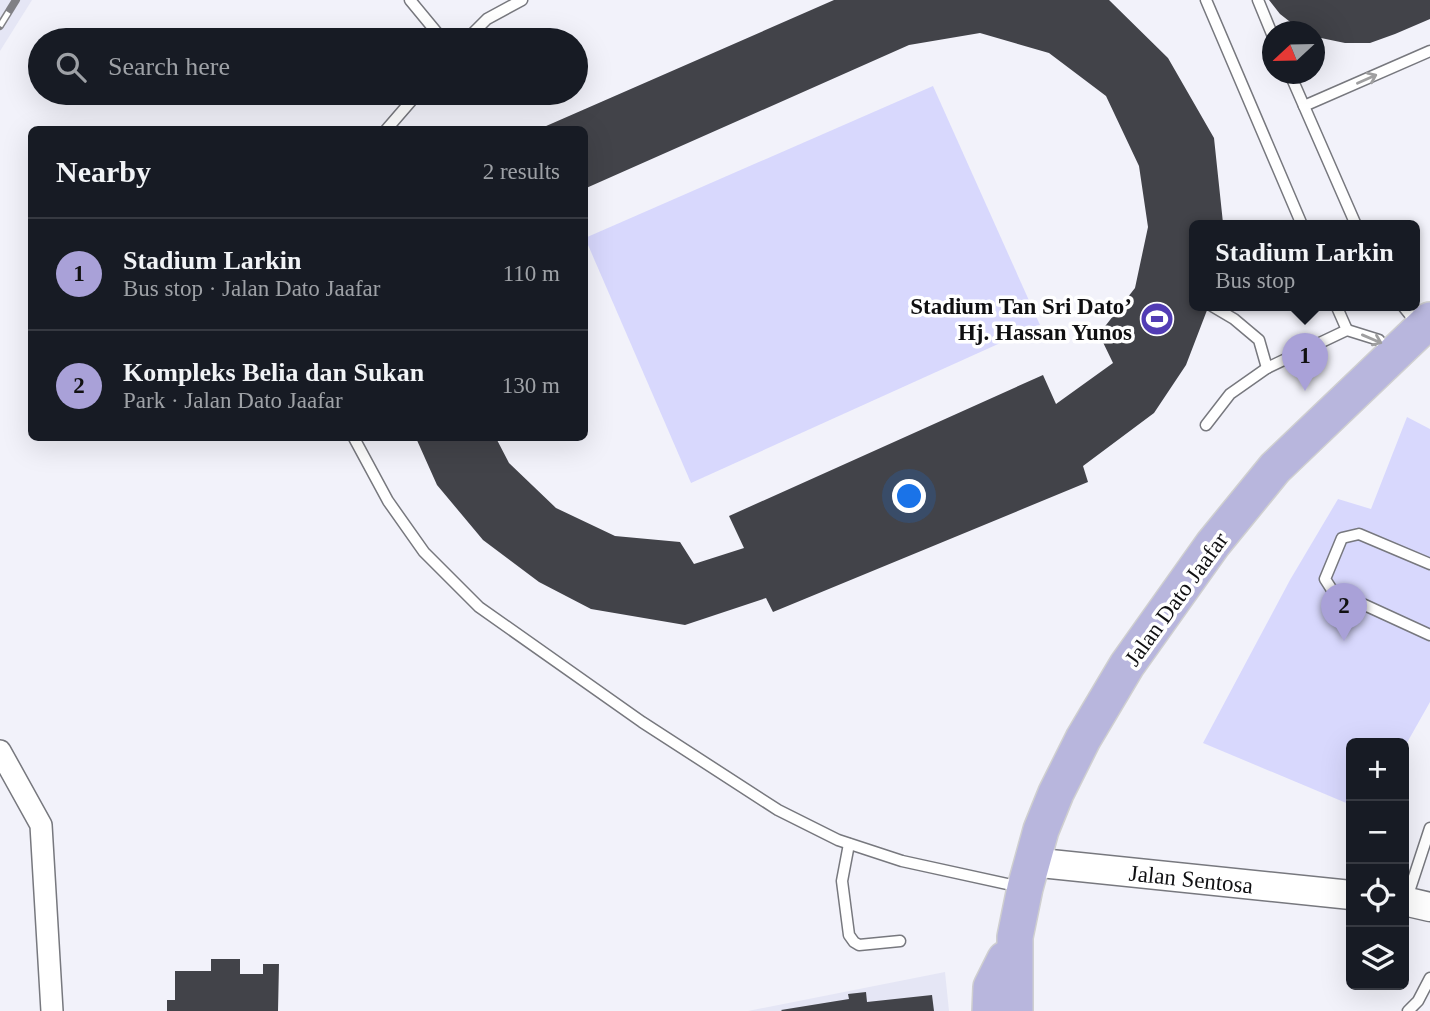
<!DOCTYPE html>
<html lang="en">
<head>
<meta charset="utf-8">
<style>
  :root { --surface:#171b24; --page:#20242c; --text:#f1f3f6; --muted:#9ea1a6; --line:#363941; --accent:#a9a1d8 }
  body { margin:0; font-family:"Times New Roman",serif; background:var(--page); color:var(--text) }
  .controls { position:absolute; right:21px; bottom:21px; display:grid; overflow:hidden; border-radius:10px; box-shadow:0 7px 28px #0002 }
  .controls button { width:63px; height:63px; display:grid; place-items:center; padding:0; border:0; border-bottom:2px solid var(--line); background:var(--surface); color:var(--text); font:35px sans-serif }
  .compass { position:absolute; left:1262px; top:21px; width:63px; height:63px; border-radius:50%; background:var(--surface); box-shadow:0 7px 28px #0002; rotate:248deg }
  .you { position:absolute; left:910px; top:497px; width:24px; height:24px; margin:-18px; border:5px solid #fff; border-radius:50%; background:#1a73e8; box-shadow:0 0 0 10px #1a73e833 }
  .badge { display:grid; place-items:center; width:46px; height:46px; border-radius:50%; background:var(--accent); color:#111; font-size:23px; font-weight:700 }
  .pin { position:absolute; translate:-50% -58px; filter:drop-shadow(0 2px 4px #0008) }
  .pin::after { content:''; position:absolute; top:37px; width:24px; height:21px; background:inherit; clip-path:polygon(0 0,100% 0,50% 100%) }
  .popup { position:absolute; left:1189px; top:220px; width:231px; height:91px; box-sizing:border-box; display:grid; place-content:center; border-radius:10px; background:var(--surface); filter:drop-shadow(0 2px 5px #0005); font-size:23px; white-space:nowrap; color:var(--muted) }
  .popup b { font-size:26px; color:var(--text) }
  .popup::after { content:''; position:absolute; left:50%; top:100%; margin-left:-14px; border:14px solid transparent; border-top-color:var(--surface) }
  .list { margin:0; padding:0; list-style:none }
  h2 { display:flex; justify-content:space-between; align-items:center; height:91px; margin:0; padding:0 28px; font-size:30px }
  h2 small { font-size:23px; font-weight:400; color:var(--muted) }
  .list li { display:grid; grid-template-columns:46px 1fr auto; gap:21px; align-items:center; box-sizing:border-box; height:112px; padding:0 28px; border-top:2px solid var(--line) }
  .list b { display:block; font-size:26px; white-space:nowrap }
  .list p { margin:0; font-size:23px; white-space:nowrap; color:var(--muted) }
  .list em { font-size:23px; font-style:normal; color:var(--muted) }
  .icon { flex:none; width:38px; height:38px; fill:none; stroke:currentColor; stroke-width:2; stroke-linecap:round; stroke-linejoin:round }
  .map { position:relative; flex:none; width:1430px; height:1011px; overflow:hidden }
  .search { position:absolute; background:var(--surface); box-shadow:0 7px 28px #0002; left:28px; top:28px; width:560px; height:77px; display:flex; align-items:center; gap:18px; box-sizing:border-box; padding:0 24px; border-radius:38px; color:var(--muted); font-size:26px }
  .panel { position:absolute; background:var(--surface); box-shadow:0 7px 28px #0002; left:28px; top:126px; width:560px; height:315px; border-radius:10px }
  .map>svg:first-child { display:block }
  .built { fill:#e5e6f5 }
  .green { fill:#d8d8fd }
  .building { fill:#424349 }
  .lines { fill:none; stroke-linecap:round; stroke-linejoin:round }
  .service-casing { stroke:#77787e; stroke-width:13 }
  .minor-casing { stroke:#77787e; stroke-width:24 }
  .tertiary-casing { stroke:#77787e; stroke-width:31 }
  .primary-casing { stroke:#cfcfd0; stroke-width:38 }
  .service { stroke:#fff; stroke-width:10 }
  .minor { stroke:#fff; stroke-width:21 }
  .tertiary { stroke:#fff; stroke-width:28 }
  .primary { stroke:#b8b6dd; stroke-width:35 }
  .rail-casing { stroke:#808085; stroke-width:8 }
  .rail { stroke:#fff; stroke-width:5; stroke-dasharray:16; stroke-linecap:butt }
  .oneway { stroke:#9f9fa0 }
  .labels { text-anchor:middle; stroke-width:7; stroke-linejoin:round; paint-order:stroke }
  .poi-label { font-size:23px; font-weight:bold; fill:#101012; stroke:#fff; text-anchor:end }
  .street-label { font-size:23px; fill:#101012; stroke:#fff }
</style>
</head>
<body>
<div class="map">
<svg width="1430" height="1011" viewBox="0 0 1430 1011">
  <rect width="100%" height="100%" fill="#f2f2fa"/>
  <g class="built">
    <path d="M 0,0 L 32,0 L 0,51 Z"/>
    <path d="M 945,972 L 949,1011 L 748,1011 Z"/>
  </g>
  <g class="green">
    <path d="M 933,86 L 1040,325 L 691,483 L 585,238 Z"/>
    <path d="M 1407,417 L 1430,429 L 1430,702 L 1404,748 L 1404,743 L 1351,743 L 1351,805 L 1203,743 L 1290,580 L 1338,499 L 1371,509 Z"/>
  </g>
  <g class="building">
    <path d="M 834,0 L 1109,0 L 1168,58 L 1214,138 L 1223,223 L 1223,225 L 1195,225 L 1195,305 L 1209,305 L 1186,365 L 1154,413 L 1083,466 L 1088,482 L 773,612 L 766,598 L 685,625 L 591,609 L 539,582 L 483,540 L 437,485 L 416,438 L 496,438 L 509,463 L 556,508 L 615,536 L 680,542 L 694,564 L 744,548 L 729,516 L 1043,375 L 1056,404 L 1113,363 L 1099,334 L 1135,288 L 1148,227 L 1139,166 L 1106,96 L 1049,53 L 980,33 L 909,45 L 584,189 L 584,130 L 537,130 Z"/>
    <path d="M 1269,0 L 1430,0 L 1430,19 L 1395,34 L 1370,43 L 1345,43 L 1321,38 L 1314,35 L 1314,32 L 1306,32 L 1298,28 L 1280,14 Z"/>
    <path d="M 211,959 L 240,959 L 240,974 L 263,974 L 263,964 L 279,964 L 278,1011 L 167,1011 L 167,1000 L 175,1000 L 175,971 L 211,971 Z"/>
    <path d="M 866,992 L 867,1002 L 932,995 L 934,1011 L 782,1011 L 781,1010 L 849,999 L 848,994 Z"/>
  </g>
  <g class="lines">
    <defs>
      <g id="service">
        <path d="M 410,0 L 443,40"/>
        <path d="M 1206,0 L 1302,225"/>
        <path d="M 1258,0 L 1272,34"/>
        <path d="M 466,40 L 487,19 L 522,0"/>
        <path d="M 1290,74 L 1356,225"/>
        <path d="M 1304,106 L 1430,51"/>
        <path d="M 386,130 L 418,93"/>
        <path d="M 1336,305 L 1347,330"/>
        <path d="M 1402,305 L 1418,325"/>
        <path d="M 1212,306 L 1234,319 L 1259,340 L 1267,368"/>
        <path d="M 1206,425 L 1230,394 L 1267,368 L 1347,330 L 1379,340 L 1390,354"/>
        <path d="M 354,438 L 388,501 L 424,552 L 479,607 L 642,722 L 778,810 L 838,840 L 902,861 L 1021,887"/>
        <path d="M 1430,564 L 1359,534 L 1342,538 L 1325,579 L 1332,590 L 1430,635"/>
        <path d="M 849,844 L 842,881 L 849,935 L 854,942 L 859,945 L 900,941"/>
        <path d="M 1406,901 L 1430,828"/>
        <path d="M 1408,1011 L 1418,1001 L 1430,978"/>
      </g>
      <path id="minor" d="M 0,751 L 41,825 L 52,1011"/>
      <g id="tertiary">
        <path d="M 1031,862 L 1351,895"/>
        <path d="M 1404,901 L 1430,907"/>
      </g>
      <g id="primary">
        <path d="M 990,1011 L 991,987 L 1005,959"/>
        <path d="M 1015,1011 L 1015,937 L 1025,888 L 1041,830 L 1056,793 L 1083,739 L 1127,665 L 1213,544 L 1275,468 L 1430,320"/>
      </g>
    </defs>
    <use href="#service" class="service-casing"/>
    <use href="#minor" class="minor-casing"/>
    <use href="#tertiary" class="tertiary-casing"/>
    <use href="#primary" class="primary-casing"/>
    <use href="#service" class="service"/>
    <use href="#minor" class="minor"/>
    <use href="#tertiary" class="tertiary"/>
    <use href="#primary" class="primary"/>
    <defs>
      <path id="rail" d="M 0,26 L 16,0"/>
    </defs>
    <use href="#rail" class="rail-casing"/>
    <use href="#rail" class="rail"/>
  </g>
  <defs><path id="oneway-shaft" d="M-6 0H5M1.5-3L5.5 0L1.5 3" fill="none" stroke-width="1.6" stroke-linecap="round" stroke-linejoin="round" transform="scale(1.75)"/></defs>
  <g class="oneway">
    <use href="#oneway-shaft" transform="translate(1367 79) rotate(-24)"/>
    <use href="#oneway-shaft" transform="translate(1372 339) rotate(23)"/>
  </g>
  <defs>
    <symbol id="stadium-disc" viewBox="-11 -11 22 22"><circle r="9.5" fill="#523cb4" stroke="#fff"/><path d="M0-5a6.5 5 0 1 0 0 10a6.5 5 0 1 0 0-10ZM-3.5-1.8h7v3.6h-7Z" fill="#fff"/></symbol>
  </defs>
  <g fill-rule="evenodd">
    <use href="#stadium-disc" x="1138" y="300" width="38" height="38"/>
  </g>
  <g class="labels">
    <g class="poi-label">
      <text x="1132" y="314">Stadium Tan Sri Dato’<tspan x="1132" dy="26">Hj. Hassan Yunos</tspan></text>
    </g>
    <g class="street-label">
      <text transform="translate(1176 599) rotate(-54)" y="8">Jalan Dato Jaafar</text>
      <text transform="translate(1191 879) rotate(6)" y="8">Jalan Sentosa</text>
    </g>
  </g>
</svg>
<div class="controls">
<button>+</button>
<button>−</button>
<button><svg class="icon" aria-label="locate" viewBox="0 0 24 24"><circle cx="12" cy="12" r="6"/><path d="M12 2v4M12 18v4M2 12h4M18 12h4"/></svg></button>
<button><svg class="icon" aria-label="layers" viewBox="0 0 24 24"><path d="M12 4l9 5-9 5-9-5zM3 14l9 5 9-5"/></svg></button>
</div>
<svg class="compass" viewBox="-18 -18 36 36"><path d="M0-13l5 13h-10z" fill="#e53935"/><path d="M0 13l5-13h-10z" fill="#9ea1a6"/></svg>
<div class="you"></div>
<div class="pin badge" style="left:1305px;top:391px">1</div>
<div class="popup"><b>Stadium Larkin</b>Bus stop</div>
<div class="pin badge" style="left:1344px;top:641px">2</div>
<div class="search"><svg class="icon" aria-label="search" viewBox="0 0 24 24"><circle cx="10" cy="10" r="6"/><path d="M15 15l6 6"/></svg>Search here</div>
<section class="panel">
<h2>Nearby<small>2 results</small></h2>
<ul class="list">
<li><span class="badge">1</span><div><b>Stadium Larkin</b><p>Bus stop · Jalan Dato Jaafar</p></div><em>110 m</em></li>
<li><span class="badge">2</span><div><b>Kompleks Belia dan Sukan</b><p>Park · Jalan Dato Jaafar</p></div><em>130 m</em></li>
</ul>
</section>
</div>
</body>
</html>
